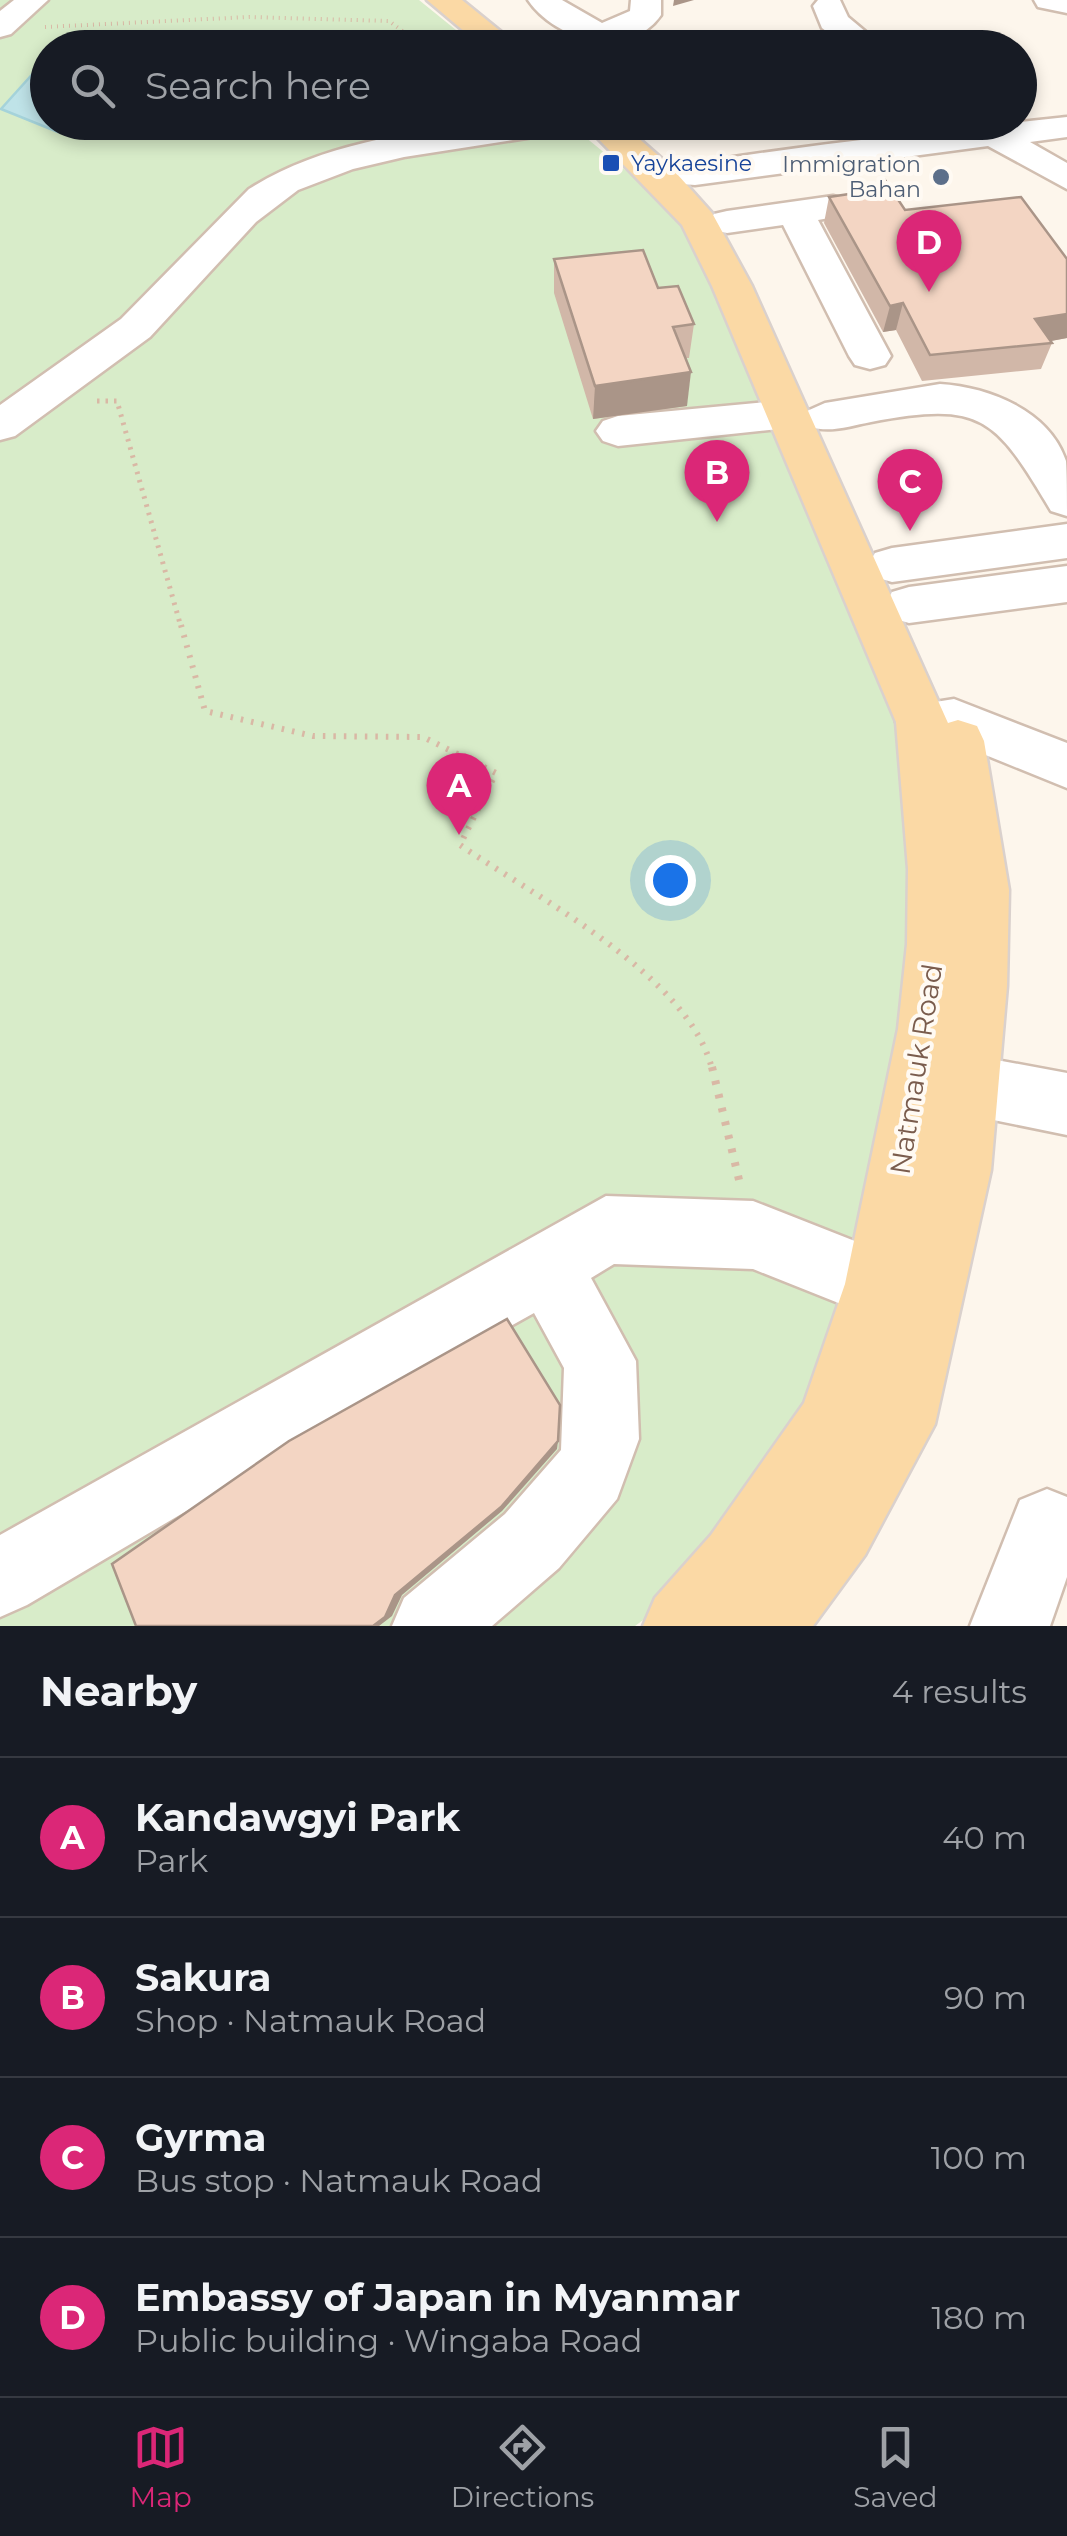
<!DOCTYPE html>
<html lang="en">
<head>
<meta charset="utf-8">
<style>
  :root { --surface:#171b24; --page:#242831; --text:#f1f3f6; --muted:#9ea1a6; --line:#363941; --accent:#db2777 }
  body { margin:0; font-family:Montserrat,sans-serif; background:var(--page); color:var(--text) }
  .you { position:absolute; left:670px; top:880px; width:35px; height:35px; margin:-25px; border:8px solid #fff; border-radius:50%; background:#1a73e8; box-shadow:0 0 0 15px #1a73e833 }
  .badge { display:grid; place-items:center; width:65px; height:65px; border-radius:50%; background:var(--accent); color:#fff; font-size:32px; font-weight:700 }
  .pin { position:absolute; translate:-50% -82px; filter:drop-shadow(0 2px 5px #0008) }
  .pin::after { content:''; position:absolute; top:52px; width:35px; height:30px; background:inherit; clip-path:polygon(0 0,100% 0,50% 100%) }
  .list { margin:0; padding:0; list-style:none }
  h2 { display:flex; justify-content:space-between; align-items:center; height:130px; margin:0; padding:0 40px; font-size:42px }
  h2 small { font-size:32px; font-weight:400; color:var(--muted) }
  .list li { display:grid; grid-template-columns:65px 1fr auto; gap:30px; align-items:center; box-sizing:border-box; height:160px; padding:0 40px; border-top:2px solid var(--line) }
  .list b { display:block; font-size:38px; white-space:nowrap }
  .list p { margin:0; font-size:32px; white-space:nowrap; color:var(--muted) }
  .list em { font-size:32px; font-style:normal; color:var(--muted) }
  .icon { flex:none; width:55px; height:55px; fill:none; stroke:currentColor; stroke-width:2; stroke-linecap:round; stroke-linejoin:round }
  .map { position:relative; flex:none; width:1067px; height:1626px; overflow:hidden }
  .search { position:absolute; background:var(--surface); box-shadow:0 5px 15px #0003; left:30px; right:30px; top:30px; height:110px; display:flex; align-items:center; gap:25px; box-sizing:border-box; padding:0 35px; border-radius:55px; color:var(--muted); font-size:38px }
  .sheet { height:770px; background:var(--surface) }
  nav { display:flex; justify-content:space-around; align-items:center; box-sizing:border-box; height:140px; border-top:2px solid var(--line); background:var(--surface); font-size:28px; color:var(--muted) }
  nav a { display:grid; justify-items:center; gap:5px }
  nav .on { color:var(--accent) }
  .map>svg:first-child { display:block }
  .green { fill:#d8ecc9 }
  .water { fill:#bfe3e8; stroke:#a5d3da; stroke-width:2.5 }
  .lines { fill:none; stroke-linecap:round; stroke-linejoin:round }
  .minor-casing { stroke:#d1beb0; stroke-width:5 }
  .major-casing { stroke:#dad1cd; stroke-width:5 }
  .path-far3 { stroke:#d9b8a5; stroke-width:4; stroke-dasharray:1 5; stroke-linecap:butt }
  .path-far2 { stroke:#d9b8a5; stroke-width:5; stroke-dasharray:2.5 6; stroke-linecap:butt }
  .path-far1 { stroke:#d9b8a5; stroke-width:6; stroke-dasharray:2.5 8; stroke-linecap:butt }
  .path { stroke:#d9b8a5; stroke-width:8; stroke-dasharray:4 10; stroke-linecap:butt }
  .minor { fill:#fff; fill-rule:evenodd }
  .major { fill:#fbd9a5; fill-rule:evenodd }
  .wall { fill:#d1b7a8 }
  .shaded-wall { fill:#aa9588 }
  .building { fill:#f3d5c3; stroke:#aa9588; stroke-width:2.5 }
  .transit-dot { fill:#1a4fb4; stroke:#fffaf3; stroke-width:4 }
  .service-dot { fill:#5c6f8a; stroke:#fffaf3; stroke-width:4 }
  .labels { text-anchor:middle; stroke-width:8; stroke-linejoin:round; paint-order:stroke }
  .far-transit-label { font-size:22px; fill:#164399; stroke:#fffaf3; text-anchor:start }
  .far-service-label { font-size:22px; fill:#4e5e75; stroke:#fffaf3; text-anchor:end }
  .street-label { font-size:28px; fill:#7a5c4d; stroke:#fffaf3 }
</style>
</head>
<body>
<div class="map">
<svg width="1067" height="1626" viewBox="0 0 1067 1626">
  <rect width="100%" height="100%" fill="#fdf6ec"/>
  <path class="green" d="M 0,0 L 419,0 L 477,47 L 48,48 C 47,69 18,93 2,109 L 58,132 L 71,122 L 568,123 L 683,217 L 912,728 L 923,942 L 823,1392 L 666,1603 L 635,1626 L 0,1626 Z"/>
  <path class="water" d="M 47,58 L 48,122 L 71,123 L 58,132 L 1,109 Z"/>
  <g class="lines">
    <defs>
      <g id="minor">
        <path d="M 14,0 L 48,0 L 11,34 L 0,37 L 0,11 Z"/>
        <path d="M 528,0 L 562,0 L 602,23 L 630,11 L 631,0 L 661,0 L 661,15 C 628,62 555,40 528,0 Z"/>
        <path d="M 818,0 L 840,0 L 848,17 L 885,48 L 848,48 L 822,28 L 813,6 Z"/>
        <path d="M 1034,0 L 1067,0 L 1067,13 L 1038,7 Z"/>
        <path d="M 1067,117 L 1067,137 L 1030,142 L 1067,163 L 1067,189 L 988,146 L 695,185 L 643,181 L 638,173 L 643,165 C 670,159 699,163 727,158 C 840,141 954,129 1067,117 Z"/>
        <path d="M 484,122 L 582,122 L 577,129 L 565,132 L 404,157 L 353,169 L 298,190 L 256,222 L 150,337 L 15,436 L 0,440 L 0,405 L 121,319 L 249,189 C 318,145 405,133 484,122 Z"/>
        <path d="M 833,196 L 846,199 L 852,207 L 846,215 L 818,220 L 891,356 L 885,365 L 870,369 L 855,365 L 849,356 L 783,225 L 727,233 L 714,230 L 708,222 L 714,214 L 727,211 Z"/>
        <path d="M 940,384 C 988,387 1049,410 1066,461 C 1067,476 1067,500 1067,516 L 1051,511 C 995,417 982,401 871,422 C 850,426 831,433 810,427 L 806,420 L 788,428 L 618,446 L 603,441 L 596,431 L 603,421 L 618,416 L 788,400 L 803,404 L 807,411 L 825,403 Z"/>
        <path d="M 1067,524 L 1067,558 L 892,582 L 875,577 L 868,565 L 875,553 L 892,548 Z"/>
        <path d="M 1067,566 L 1067,602 L 909,623 L 892,618 L 885,605 L 892,592 L 909,587 Z"/>
        <path d="M 954,699 L 1067,743 L 1067,788 L 951,741 L 922,743 L 904,737 L 896,722 L 904,707 Z"/>
        <path d="M 924,1040 L 964,1054 L 1067,1073 L 1067,1135 L 964,1114 L 902,1091 L 893,1070 L 902,1049 Z"/>
        <path d="M 606,1196 L 753,1201 L 903,1260 L 937,1281 L 947,1306 L 937,1331 L 912,1341 L 856,1310 L 753,1269 L 614,1264 L 591,1278 L 636,1361 L 639,1439 L 617,1499 L 559,1568 L 492,1626 L 392,1626 L 404,1598 L 505,1514 L 561,1450 L 564,1368 L 534,1313 L 283,1454 L 27,1605 L 0,1617 L 0,1535 Z"/>
        <path d="M 1047,1489 L 1067,1497 L 1067,1577 L 1050,1626 L 970,1626 L 1020,1500 Z"/>
      </g>
      <g id="major">
        <path d="M 427,0 L 462,0 L 521,48 L 484,48 Z"/>
        <path d="M 582,122 L 620,122 L 669,165 L 712,213 L 752,286 L 948,723 L 958,720 L 977,726 L 984,741 L 1009,890 L 1007,986 L 991,1170 L 935,1424 L 865,1555 L 813,1626 L 643,1626 L 655,1598 L 711,1535 L 804,1403 L 845,1284 L 898,1029 L 907,944 L 908,869 L 896,722 L 712,286 L 682,225 Z"/>
      </g>
    </defs>
    <use href="#minor" class="minor-casing"/>
    <use href="#major" class="major-casing"/>
    <path class="path-far3" d="M 45,27 L 249,17 L 389,21 L 425,48"/>
    <path class="path-far2" d="M 97,401 L 117,401 L 181,627"/>
    <path class="path-far1" d="M 181,625 L 205,711 L 313,736 L 423,737 L 496,773 L 460,845 C 536,897 690,977 712,1069"/>
    <path class="path" d="M 712,1067 L 740,1184"/>
    <use href="#minor" class="minor"/>
    <use href="#major" class="major"/>
  </g>
  <g class="wall">
    <path d="M 829,197 L 905,210 L 1067,259 L 1067,338 L 1050,341 L 1052,343 L 1041,369 L 922,381 L 896,330 L 883,332 L 824,223 Z"/>
    <path d="M 554,259 L 658,288 L 694,324 L 689,358 L 685,358 L 687,406 L 593,419 L 554,293 Z"/>
  </g>
  <g class="shaded-wall">
    <path d="M 674,0 L 694,0 L 673,6 Z"/>
    <path d="M 903,303 L 896,330 L 883,332 L 890,306 Z"/>
    <path d="M 1067,314 L 1067,338 L 1025,346 L 1035,319 Z"/>
    <path d="M 691,372 L 687,406 L 593,419 L 595,386 Z"/>
    <path d="M 558,1441 L 557,1449 L 502,1511 L 402,1595 L 392,1616 L 379,1626 L 373,1626 L 395,1595 Z"/>
  </g>
  <g class="building">
    <path d="M 885,180 L 905,210 L 1021,197 L 1067,259 L 1067,314 L 1035,319 L 1052,343 L 930,355 L 903,303 L 890,306 L 829,197 L 876,190 Z"/>
    <path d="M 643,250 L 658,288 L 678,286 L 694,324 L 673,327 L 691,372 L 595,386 L 554,259 Z"/>
    <path d="M 507,1319 L 560,1405 L 558,1441 L 501,1507 L 395,1595 L 385,1617 L 373,1626 L 136,1626 L 112,1564 L 289,1441 Z"/>
  </g>
  <rect class="transit-dot" x="601" y="153" width="20" height="20" rx="5"/>
  <circle class="service-dot" cx="941" cy="177" r="10"/>
  <g class="labels">
    <g class="far-transit-label">
      <text x="631" y="171">Yaykaesine</text>
    </g>
    <g class="far-service-label">
      <text x="921" y="172">Immigration<tspan x="921" dy="25">Bahan</tspan></text>
    </g>
    <g class="street-label">
      <text transform="translate(916 1069) rotate(-81)" y="10">Natmauk Road</text>
    </g>
  </g>
</svg>
<div class="you"></div>
<div class="pin badge" style="left:459px;top:835px">A</div>
<div class="pin badge" style="left:717px;top:522px">B</div>
<div class="pin badge" style="left:910px;top:531px">C</div>
<div class="pin badge" style="left:929px;top:292px">D</div>
<div class="search"><svg class="icon" aria-label="search" viewBox="0 0 24 24"><circle cx="10" cy="10" r="6"/><path d="M15 15l6 6"/></svg>Search here</div>
</div>
<section class="sheet">
<h2>Nearby<small>4 results</small></h2>
<ul class="list">
<li><span class="badge">A</span><div><b>Kandawgyi Park</b><p>Park</p></div><em>40 m</em></li>
<li><span class="badge">B</span><div><b>Sakura</b><p>Shop · Natmauk Road</p></div><em>90 m</em></li>
<li><span class="badge">C</span><div><b>Gyrma</b><p>Bus stop · Natmauk Road</p></div><em>100 m</em></li>
<li><span class="badge">D</span><div><b>Embassy of Japan in Myanmar</b><p>Public building · Wingaba Road</p></div><em>180 m</em></li>
</ul>
</section>
<nav>
<a class="on"><svg class="icon" aria-label="map" viewBox="0 0 24 24"><path d="M3 6l6-2 6 2 6-2v14l-6 2-6-2-6 2zM9 4v14M15 6v14"/></svg>Map</a>
<a><svg class="icon" aria-label="directions" viewBox="0 0 24 24"><path d="M12 3l9 9-9 9-9-9zM9 14v-3h6M13 9l2 2-2 2"/></svg>Directions</a>
<a><svg class="icon" aria-label="saved" viewBox="0 0 24 24"><path d="M7 4h10v16l-5-4-5 4z"/></svg>Saved</a>
</nav>
</body>
</html>
